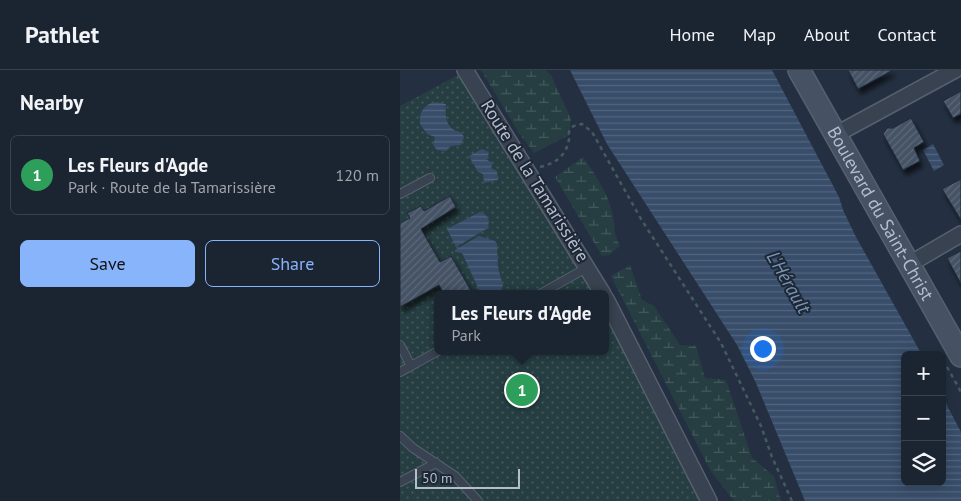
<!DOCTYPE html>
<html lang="en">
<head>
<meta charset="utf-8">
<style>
  :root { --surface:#1b2431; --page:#242c39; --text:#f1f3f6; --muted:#a0a4ab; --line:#39414d; --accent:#88b4fc }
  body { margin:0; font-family:"PT Sans",sans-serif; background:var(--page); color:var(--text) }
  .controls { position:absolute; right:15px; bottom:15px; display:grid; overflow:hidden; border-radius:8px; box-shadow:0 2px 12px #0003 }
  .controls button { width:45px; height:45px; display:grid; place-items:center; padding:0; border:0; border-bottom:1px solid var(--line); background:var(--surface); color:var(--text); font:25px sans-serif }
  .scale { position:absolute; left:15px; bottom:12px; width:105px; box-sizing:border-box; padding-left:5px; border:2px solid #b5bdcb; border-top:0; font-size:14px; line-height:18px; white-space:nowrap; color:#b5bdcb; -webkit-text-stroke:4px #1d2736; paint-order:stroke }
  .you { position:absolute; left:362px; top:278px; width:18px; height:18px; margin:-12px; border:4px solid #fff; border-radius:50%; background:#1a73e8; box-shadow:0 0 0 8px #1a73e833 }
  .badge { display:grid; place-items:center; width:32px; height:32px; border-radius:50%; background:var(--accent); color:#fff; font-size:16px; font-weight:700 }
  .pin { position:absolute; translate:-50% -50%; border:2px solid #fff; box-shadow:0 1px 5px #0006 }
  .popup { position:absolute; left:34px; top:220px; width:175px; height:65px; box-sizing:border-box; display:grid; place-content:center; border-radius:8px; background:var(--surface); filter:drop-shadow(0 1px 4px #0005); font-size:16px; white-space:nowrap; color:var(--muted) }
  .popup b { font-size:19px; color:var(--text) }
  .popup::after { content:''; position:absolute; left:50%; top:100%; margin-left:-10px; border:10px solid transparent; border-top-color:var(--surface) }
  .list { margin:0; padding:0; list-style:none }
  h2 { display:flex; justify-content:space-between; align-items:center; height:65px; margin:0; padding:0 20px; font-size:21px }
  h2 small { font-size:16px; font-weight:400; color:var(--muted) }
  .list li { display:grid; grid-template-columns:32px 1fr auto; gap:15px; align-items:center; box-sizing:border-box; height:80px; margin:0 10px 10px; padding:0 10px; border:1px solid var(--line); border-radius:8px }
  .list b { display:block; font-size:19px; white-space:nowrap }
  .list p { margin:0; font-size:16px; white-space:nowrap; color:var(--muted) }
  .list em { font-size:16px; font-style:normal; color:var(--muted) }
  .actions { display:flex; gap:10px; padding:15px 20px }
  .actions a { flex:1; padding:11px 0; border:1px solid var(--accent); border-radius:8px; text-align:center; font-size:18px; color:var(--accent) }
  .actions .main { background:var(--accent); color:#111 }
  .icon { flex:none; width:28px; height:28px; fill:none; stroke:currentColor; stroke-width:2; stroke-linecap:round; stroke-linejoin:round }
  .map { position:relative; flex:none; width:561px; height:431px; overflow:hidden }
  header { display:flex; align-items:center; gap:30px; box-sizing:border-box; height:70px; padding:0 25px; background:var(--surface); border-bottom:1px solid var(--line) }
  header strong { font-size:24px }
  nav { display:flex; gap:28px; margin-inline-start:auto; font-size:18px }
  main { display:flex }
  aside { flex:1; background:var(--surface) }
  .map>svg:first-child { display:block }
  .wetland { fill:url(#wetland-marsh) }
  .park { fill:url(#park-dots) }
  .water { fill:url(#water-rules) }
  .building { fill:url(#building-hatch); stroke:#1f2938; filter:url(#shadow) }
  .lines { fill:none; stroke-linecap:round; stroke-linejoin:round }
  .lane-casing { stroke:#56606e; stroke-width:10 }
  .street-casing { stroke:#56606e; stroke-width:18 }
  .secondary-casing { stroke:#56606e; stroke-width:24 }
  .path { stroke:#445b5e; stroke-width:2.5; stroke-dasharray:4 4; stroke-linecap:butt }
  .lane { stroke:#384250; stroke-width:8 }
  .street { stroke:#384250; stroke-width:15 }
  .secondary { stroke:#465164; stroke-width:21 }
  .labels { text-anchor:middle; stroke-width:4; stroke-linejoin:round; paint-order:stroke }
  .street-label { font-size:18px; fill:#b5bdcb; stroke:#1d2736 }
  .water-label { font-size:19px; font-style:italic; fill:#7b93b3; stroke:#1d2736 }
</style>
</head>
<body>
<header>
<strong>Pathlet</strong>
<nav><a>Home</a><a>Map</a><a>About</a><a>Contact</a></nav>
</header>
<main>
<aside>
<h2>Nearby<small></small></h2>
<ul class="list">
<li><span class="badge" style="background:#2e9e5b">1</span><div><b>Les Fleurs d'Agde</b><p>Park · Route de la Tamarissière</p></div><em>120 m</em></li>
</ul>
<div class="actions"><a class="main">Save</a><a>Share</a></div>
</aside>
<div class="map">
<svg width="561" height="431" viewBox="0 0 561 431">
  <defs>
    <pattern id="wetland-marsh" width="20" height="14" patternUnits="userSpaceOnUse" patternTransform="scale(1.25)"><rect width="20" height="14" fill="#263e42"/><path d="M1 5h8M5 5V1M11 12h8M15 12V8" fill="none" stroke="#43585c"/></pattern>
    <pattern id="park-dots" width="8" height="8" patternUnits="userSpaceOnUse" patternTransform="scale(1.25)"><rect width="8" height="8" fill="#263e42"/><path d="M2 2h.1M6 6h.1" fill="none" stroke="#43585c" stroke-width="1.8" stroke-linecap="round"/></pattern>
    <pattern id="water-rules" width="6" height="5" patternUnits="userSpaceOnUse" patternTransform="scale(1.25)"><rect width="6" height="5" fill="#384d6a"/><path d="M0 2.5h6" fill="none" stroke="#53657e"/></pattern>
    <pattern id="building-hatch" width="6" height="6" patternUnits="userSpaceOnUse" patternTransform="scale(1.25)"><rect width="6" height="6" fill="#455265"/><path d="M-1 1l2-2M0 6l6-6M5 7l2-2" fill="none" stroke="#5e697a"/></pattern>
    <filter id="shadow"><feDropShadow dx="3" dy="5.5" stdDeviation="2.5" flood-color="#0009"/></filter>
  </defs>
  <rect width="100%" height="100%" fill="#243041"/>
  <g class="wetland">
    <path d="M 81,0 L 146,0 L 152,7 L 171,49 L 169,65 L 134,83 L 119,63 Z"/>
    <path d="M 183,87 C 195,104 209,125 213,146 C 215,159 214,164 220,176 L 209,185 L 202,186 L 155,107 Z"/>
    <path d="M 230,195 L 242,230 L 254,236 L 280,275 L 296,276 L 305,308 L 326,310 L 352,388 L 374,406 L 381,431 L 334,431 L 310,400 L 211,206 Z"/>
  </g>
  <path class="park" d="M 62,3 L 198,224 L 38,224 L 38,281 L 206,281 L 206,240 L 299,431 L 0,431 L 0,36 Z"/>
  <g class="water">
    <path d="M 170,0 L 372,0 L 439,127 L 443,140 L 456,167 L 522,285 L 505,285 L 505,412 L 542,412 L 542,326 L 561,362 L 561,431 L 405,431 L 356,313 L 337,275 L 207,74 Z"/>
    <path d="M 36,32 L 46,34 C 45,42 45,55 54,60 C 59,62 61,61 64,67 L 61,75 L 51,76 L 46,81 L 37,80 L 33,75 L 35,67 L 27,64 L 20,54 C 19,42 24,34 36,32 Z"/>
    <path d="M 533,74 L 544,95 L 534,101 L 523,80 Z"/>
    <path d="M 82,79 L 89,82 L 87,90 L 93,93 L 91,98 L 97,101 L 98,110 L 84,113 L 83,104 L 78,102 L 69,86 Z"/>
    <path d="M 80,142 L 86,145 L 89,151 L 88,158 L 56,177 L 47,159 Z"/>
    <path d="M 79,166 L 95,171 L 97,174 L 98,198 L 103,215 L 100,224 L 81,224 L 62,183 L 55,182 L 55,180 Z"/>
  </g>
  <g class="building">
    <path d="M 448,0 L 493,0 L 458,19 Z"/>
    <path d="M 561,21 L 561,44 L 553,48 L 543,31 Z"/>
    <path d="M 511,48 L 524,72 L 514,78 L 520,91 L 503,100 L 483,64 L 487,58 L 493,58 Z"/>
    <path d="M 561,109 L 561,150 L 542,119 Z"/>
    <path d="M 50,126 L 56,137 L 21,159 L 40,192 L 51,186 L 73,224 L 44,224 L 39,215 L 0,237 L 0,153 L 10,148 L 7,143 L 21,136 L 24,141 Z"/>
    <path d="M 561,181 L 561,214 L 547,188 Z"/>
  </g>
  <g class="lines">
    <defs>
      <g id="lane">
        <path d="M 0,124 L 30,108"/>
        <path d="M 140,224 L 188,197"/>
        <path d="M 0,275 L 11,296 L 38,281"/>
        <path d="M 0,302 L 11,296"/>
        <path d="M 0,366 L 13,378 L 55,406 L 78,431"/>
        <path d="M 0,412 L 36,393"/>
      </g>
      <g id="street">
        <path d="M 65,0 L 203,224"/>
        <path d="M 435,65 L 555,0"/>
        <path d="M 508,195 L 561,164"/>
        <path d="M 206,229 L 309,431"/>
      </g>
      <g id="secondary">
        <path id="s1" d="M 399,0 L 561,286"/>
      </g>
    </defs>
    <use href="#lane" class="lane-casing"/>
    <use href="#street" class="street-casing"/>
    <use href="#secondary" class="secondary-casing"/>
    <g class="path">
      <path d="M 140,97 C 155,94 167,85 169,69 C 169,65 168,61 171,58 C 174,55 178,55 182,54 L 192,62 L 241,149 L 321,273 L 361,356 L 372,387 L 392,431"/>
      <path d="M 547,297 L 561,322"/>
    </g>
    <use href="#lane" class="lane"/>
    <use href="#street" class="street"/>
    <use href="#secondary" class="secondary"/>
  </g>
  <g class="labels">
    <g class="street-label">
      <text transform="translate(135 111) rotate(58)" y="6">Route de la Tamarissière</text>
      <text dy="6" stroke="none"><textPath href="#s1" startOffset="165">Boulevard du Saint-Christ</textPath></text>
    </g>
    <g class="water-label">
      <text transform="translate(389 212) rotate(60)" y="7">L'Hérault</text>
    </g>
  </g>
</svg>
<div class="controls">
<button>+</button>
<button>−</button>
<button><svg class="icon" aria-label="layers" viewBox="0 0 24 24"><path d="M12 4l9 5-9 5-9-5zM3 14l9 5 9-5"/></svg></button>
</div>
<div class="scale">50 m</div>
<div class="you"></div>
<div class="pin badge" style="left:122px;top:320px;background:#2e9e5b">1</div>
<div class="popup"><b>Les Fleurs d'Agde</b>Park</div>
</div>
</main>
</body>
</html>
